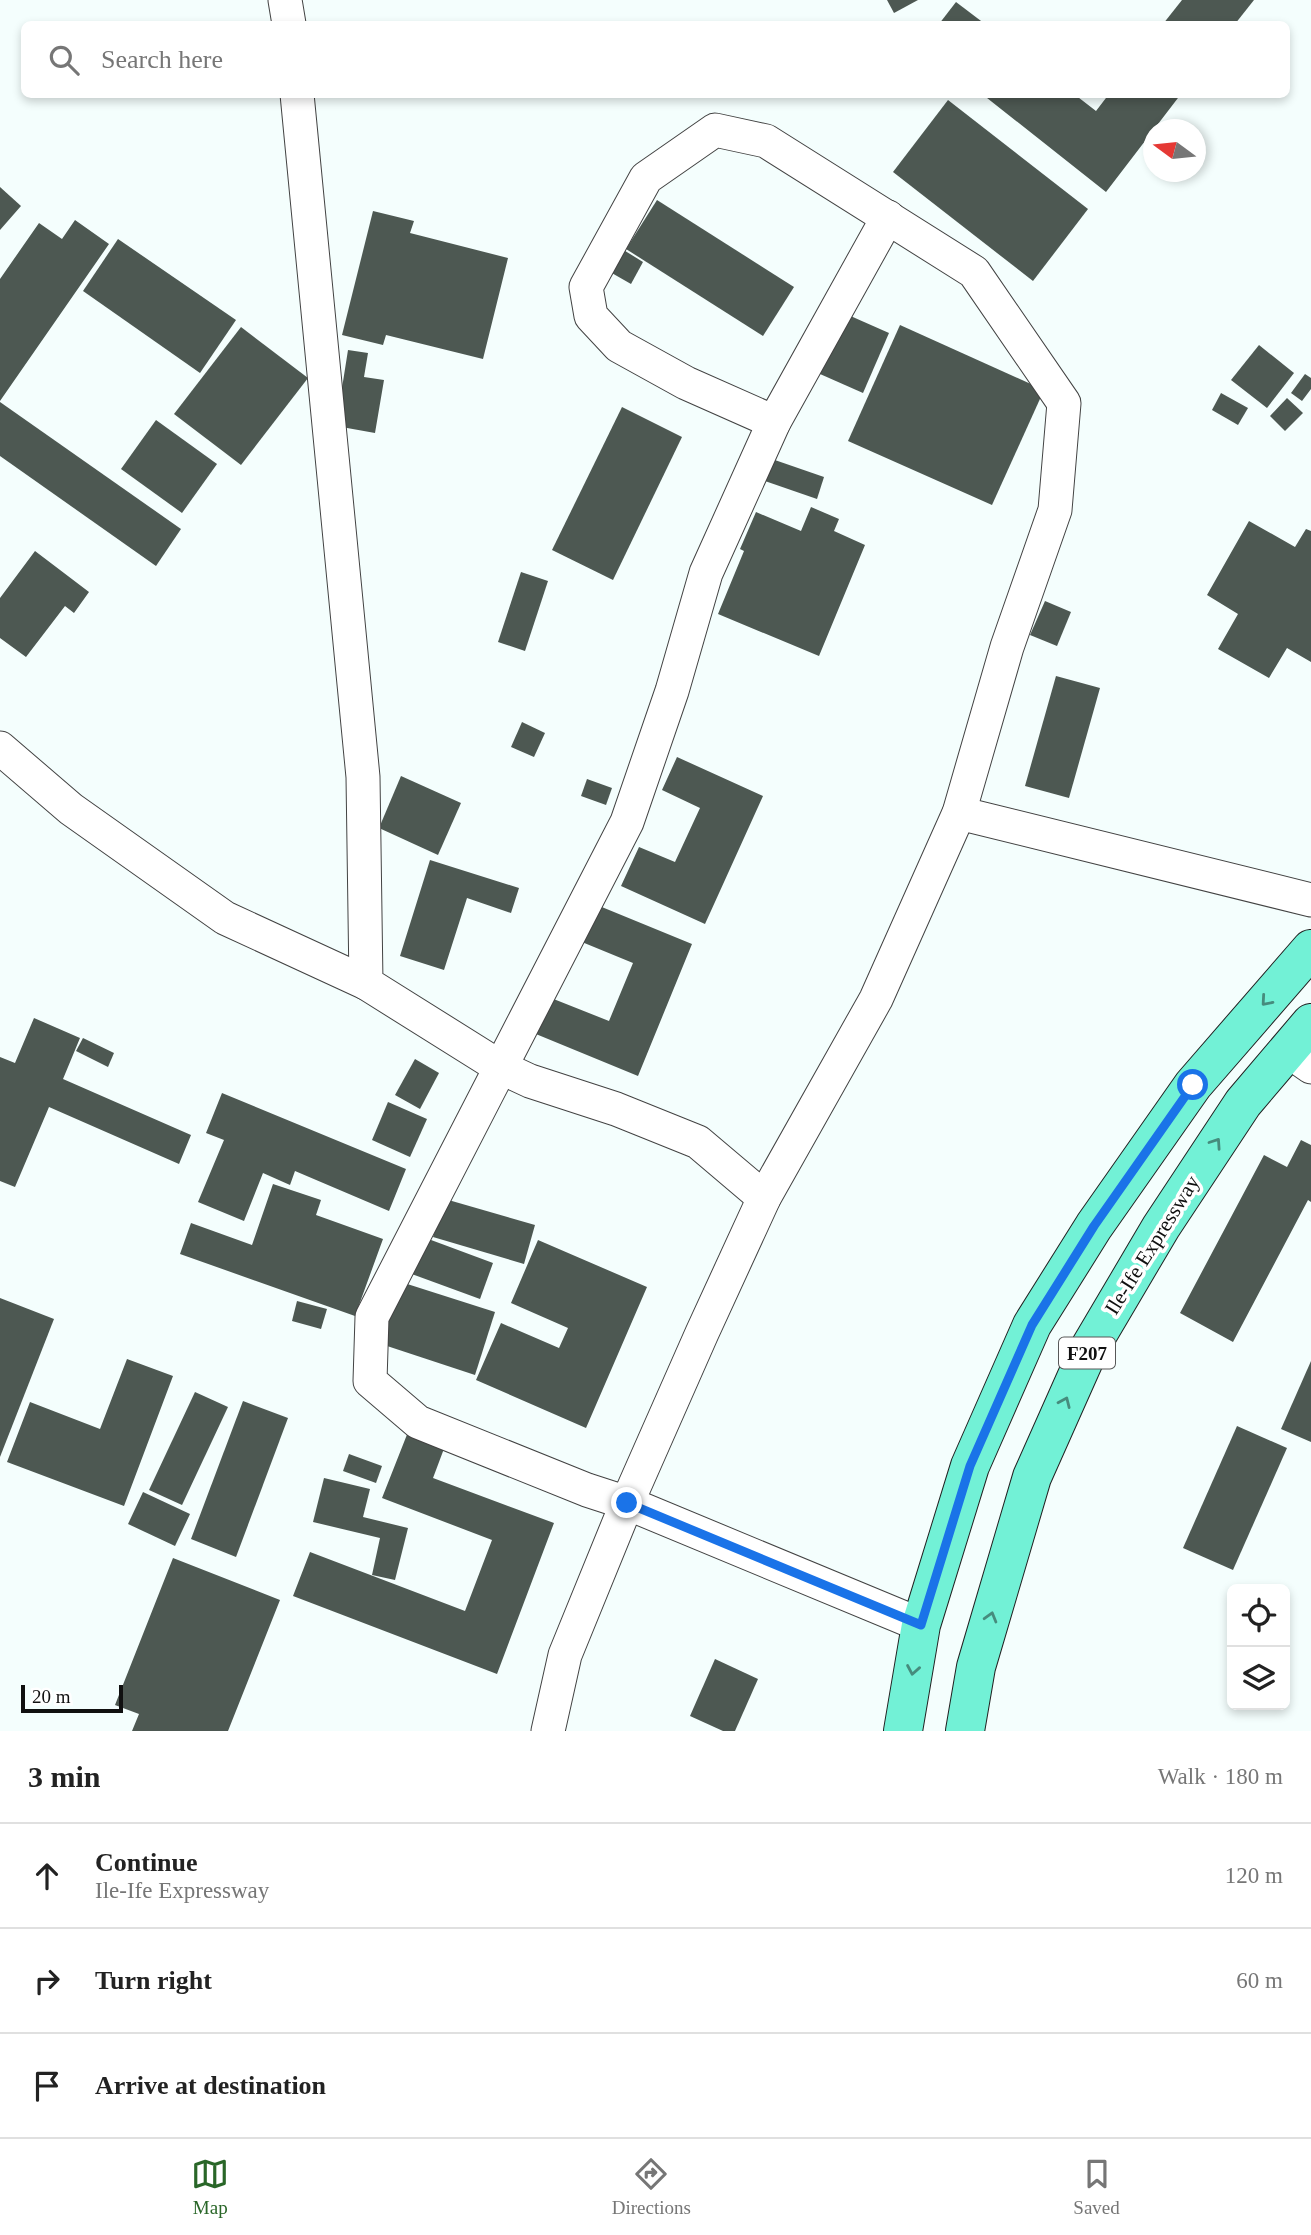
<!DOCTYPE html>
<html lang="en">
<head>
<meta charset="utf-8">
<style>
  :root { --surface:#fff; --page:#f6f6f6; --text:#222; --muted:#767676; --line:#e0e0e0; --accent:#296628 }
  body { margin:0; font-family:Georgia,serif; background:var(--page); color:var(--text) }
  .controls { position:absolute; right:21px; bottom:21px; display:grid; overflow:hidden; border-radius:10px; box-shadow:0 4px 10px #0003 }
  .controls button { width:63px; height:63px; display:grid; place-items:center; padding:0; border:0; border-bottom:2px solid var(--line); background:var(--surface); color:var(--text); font:35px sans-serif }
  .compass { position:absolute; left:1143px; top:119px; width:63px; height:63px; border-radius:50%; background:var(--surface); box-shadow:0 4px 10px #0003; rotate:285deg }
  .scale { position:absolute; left:21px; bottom:18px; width:102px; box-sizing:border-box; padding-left:7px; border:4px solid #101010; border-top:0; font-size:19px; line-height:24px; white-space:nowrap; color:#101010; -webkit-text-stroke:5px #fff; paint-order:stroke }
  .stop { position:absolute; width:21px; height:21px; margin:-16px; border:5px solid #1a73e8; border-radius:50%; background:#fff }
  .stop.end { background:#1a73e8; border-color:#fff; box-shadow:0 2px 7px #0008 }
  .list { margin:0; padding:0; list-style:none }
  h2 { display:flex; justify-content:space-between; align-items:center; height:91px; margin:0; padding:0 28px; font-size:30px }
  h2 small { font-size:23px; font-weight:400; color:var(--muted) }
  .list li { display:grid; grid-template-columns:46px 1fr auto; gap:21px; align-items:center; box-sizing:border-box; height:105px; padding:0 28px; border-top:2px solid var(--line) }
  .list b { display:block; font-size:26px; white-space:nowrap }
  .list p { margin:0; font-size:23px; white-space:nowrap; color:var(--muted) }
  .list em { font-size:23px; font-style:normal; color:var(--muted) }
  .icon { flex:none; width:38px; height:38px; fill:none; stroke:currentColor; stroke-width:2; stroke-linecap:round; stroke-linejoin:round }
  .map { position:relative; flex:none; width:1311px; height:1731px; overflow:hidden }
  .search { position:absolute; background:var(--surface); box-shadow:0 4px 10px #0003; left:21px; right:21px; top:21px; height:77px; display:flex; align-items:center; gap:18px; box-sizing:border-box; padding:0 24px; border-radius:10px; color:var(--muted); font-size:26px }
  .sheet { height:406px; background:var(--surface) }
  nav { display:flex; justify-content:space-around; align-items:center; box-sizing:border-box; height:98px; border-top:2px solid var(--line); background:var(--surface); font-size:19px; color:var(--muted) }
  nav a { display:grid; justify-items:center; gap:4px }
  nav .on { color:var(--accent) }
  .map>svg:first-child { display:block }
  .building { fill:#4d5852 }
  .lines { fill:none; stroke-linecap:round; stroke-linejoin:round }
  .minor-casing { stroke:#434343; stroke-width:35 }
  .major-casing { stroke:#212121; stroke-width:40 }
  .minor { stroke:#fff; stroke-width:33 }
  .major { stroke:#72f1d6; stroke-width:38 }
  .oneway { stroke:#468c7d }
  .route { stroke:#1a73e8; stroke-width:9 }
  .labels { text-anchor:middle; stroke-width:7; stroke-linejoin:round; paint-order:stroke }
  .shield { fill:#fff; stroke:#585858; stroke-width:2 }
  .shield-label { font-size:19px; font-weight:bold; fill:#101010 }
  .street-label { font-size:21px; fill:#101010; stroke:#fff }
</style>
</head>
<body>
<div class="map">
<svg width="1311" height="1731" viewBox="0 0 1311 1731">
  <rect width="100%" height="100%" fill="#f4fefd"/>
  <g class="building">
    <path d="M 887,0 L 918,0 L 894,13 Z"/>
    <path d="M 1182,0 L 1254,0 L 1235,24 L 1163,24 Z"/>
    <path d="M 956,2 L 985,24 L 939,24 Z"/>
    <path d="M 982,94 L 1074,94 L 1096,111 L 1109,94 L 1181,94 L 1106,192 Z"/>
    <path d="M 948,100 L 1088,209 L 1033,281 L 893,172 Z"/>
    <path d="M 0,187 L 21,206 L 0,230 Z"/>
    <path d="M 657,200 L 794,287 L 763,336 L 626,249 Z"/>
    <path d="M 373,211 L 414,221 L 410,233 L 508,258 L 483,359 L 386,335 L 383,345 L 342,335 Z"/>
    <path d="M 75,220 L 109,244 L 0,401 L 0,279 L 39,223 L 62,239 Z"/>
    <path d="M 118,239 L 236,320 L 200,373 L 83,291 Z"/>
    <path d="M 622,249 L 643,262 L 631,284 L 610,272 Z"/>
    <path d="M 846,314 L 889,333 L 863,393 L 820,374 Z"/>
    <path d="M 900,325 L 1044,390 L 992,505 L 848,441 Z"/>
    <path d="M 241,327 L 308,378 L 241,465 L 174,414 Z"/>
    <path d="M 1259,345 L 1294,373 L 1267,408 L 1231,380 Z"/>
    <path d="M 348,350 L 368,353 L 364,377 L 384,380 L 375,433 L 336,426 Z"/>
    <path d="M 1305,374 L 1311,378 L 1311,389 L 1302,401 L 1291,393 Z"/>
    <path d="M 1221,393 L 1248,408 L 1238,425 L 1212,410 Z"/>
    <path d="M 1287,398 L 1303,413 L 1285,431 L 1270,416 Z"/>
    <path d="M 0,402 L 181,529 L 156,566 L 0,456 Z"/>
    <path d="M 622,407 L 682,437 L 613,580 L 552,550 Z"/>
    <path d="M 156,420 L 217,464 L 182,513 L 121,469 Z"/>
    <path d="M 769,458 L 824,477 L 817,499 L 762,480 Z"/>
    <path d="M 811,507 L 839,519 L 834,531 L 865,545 L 819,656 L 718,614 L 744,551 L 740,549 L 756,512 L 801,531 Z"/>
    <path d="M 1249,521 L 1295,547 L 1306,529 L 1311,531 L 1311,662 L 1287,648 L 1269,678 L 1218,649 L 1238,614 L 1207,595 Z"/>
    <path d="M 35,551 L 89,592 L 74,613 L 65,606 L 26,657 L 0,638 L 0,598 Z"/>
    <path d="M 521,572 L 548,581 L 525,651 L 498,642 Z"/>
    <path d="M 1045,601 L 1071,612 L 1057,646 L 1030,635 Z"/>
    <path d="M 1056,676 L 1100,688 L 1069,798 L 1025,786 Z"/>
    <path d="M 522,722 L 545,733 L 534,757 L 511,747 Z"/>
    <path d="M 677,757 L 763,796 L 705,924 L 621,886 L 639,847 L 675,862 L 700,808 L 662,790 Z"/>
    <path d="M 401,776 L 461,803 L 438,855 L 379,828 Z"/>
    <path d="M 587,779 L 612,788 L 606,805 L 581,796 Z"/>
    <path d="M 430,860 L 519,888 L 511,913 L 467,898 L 444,970 L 400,956 Z"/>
    <path d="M 592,903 L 692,944 L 638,1076 L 531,1032 L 546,996 L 609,1021 L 633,963 L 577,940 Z"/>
    <path d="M 34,1018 L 80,1038 L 63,1079 L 191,1135 L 179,1164 L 49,1107 L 15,1187 L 0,1181 L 0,1057 L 15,1063 Z"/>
    <path d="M 83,1038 L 114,1053 L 108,1067 L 76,1051 Z"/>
    <path d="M 415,1059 L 439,1073 L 420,1109 L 395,1095 Z"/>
    <path d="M 222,1093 L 406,1169 L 389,1211 L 295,1171 L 290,1185 L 263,1173 L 244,1221 L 198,1202 L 224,1140 L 206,1133 Z"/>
    <path d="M 388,1102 L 427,1119 L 410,1157 L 372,1140 Z"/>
    <path d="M 1301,1140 L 1311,1145 L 1311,1202 L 1308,1200 L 1233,1342 L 1180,1313 L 1264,1155 L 1287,1167 Z"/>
    <path d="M 273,1184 L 321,1200 L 316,1215 L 383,1239 L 355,1316 L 180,1254 L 191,1223 L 252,1245 Z"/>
    <path d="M 445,1199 L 535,1225 L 524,1264 L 433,1237 Z"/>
    <path d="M 423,1237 L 493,1263 L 480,1299 L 409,1273 Z"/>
    <path d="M 538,1240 L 647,1287 L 586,1428 L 476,1380 L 501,1323 L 559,1348 L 568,1328 L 511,1303 Z"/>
    <path d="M 401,1282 L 495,1312 L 475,1375 L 381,1344 Z"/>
    <path d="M 0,1298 L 54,1319 L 0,1457 Z"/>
    <path d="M 297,1301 L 327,1309 L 321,1329 L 292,1321 Z"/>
    <path d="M 127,1359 L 173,1376 L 124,1506 L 7,1462 L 30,1402 L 100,1429 Z"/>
    <path d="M 1311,1361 L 1311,1442 L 1281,1429 Z"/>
    <path d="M 195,1392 L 228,1407 L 182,1505 L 149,1490 Z"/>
    <path d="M 243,1401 L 288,1418 L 236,1557 L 191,1539 Z"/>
    <path d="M 1237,1426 L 1287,1448 L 1233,1570 L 1183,1548 Z"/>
    <path d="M 408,1432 L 445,1446 L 433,1478 L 554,1523 L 497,1674 L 293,1596 L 310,1552 L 465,1611 L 492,1540 L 382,1498 Z"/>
    <path d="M 349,1454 L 382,1466 L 376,1483 L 343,1471 Z"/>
    <path d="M 324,1478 L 370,1489 L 363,1517 L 408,1528 L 395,1580 L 372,1575 L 380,1538 L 313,1522 Z"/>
    <path d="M 143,1492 L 190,1514 L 175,1546 L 128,1524 Z"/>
    <path d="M 173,1558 L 280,1600 L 228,1731 L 132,1731 L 139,1714 L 115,1705 Z"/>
    <path d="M 715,1659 L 758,1679 L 735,1731 L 723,1731 L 690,1716 Z"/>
  </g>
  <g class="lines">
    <defs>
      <g id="minor">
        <path d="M 285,0 L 289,24"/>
        <path d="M 297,94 L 363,777 L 366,983 L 500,1067 L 530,1081 L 616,1109 L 698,1142 L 764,1198"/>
        <path d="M 888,217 L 774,422 L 706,573 L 672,691 L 627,822 L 372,1317 L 370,1381 L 418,1422 L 587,1490 L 627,1503 L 921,1625"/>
        <path d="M 0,748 L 71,809 L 225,918 L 366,983"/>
        <path d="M 959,813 L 1311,900"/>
        <path d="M 1288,1051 L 1311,1067"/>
        <path d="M 548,1731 L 565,1655 L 627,1503 L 702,1333 L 764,1198 L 876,999 L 959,813 L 1007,647 L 1055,510 L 1064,403 L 974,272 L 766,141 L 715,130 L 646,178 L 586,287 L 591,316 L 619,346 L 686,383 L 774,422"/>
      </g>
      <g id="major">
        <path d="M 903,1731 L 921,1625 L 970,1466 L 1032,1325 L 1094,1226 L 1193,1085 L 1311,949"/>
        <path d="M 965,1731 L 976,1667 L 1032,1477 L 1089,1349 L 1161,1227 L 1243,1103 L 1311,1023"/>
      </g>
    </defs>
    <use href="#minor" class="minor-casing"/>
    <use href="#major" class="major-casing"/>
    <use href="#minor" class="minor"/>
    <use href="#major" class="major"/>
  </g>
  <defs><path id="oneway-chevron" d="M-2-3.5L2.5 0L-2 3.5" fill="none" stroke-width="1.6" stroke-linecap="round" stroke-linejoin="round" transform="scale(1.75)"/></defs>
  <g class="oneway">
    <use href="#oneway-chevron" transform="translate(1266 1001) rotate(131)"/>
    <use href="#oneway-chevron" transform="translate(1216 1143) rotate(-56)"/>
    <use href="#oneway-chevron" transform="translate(1065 1402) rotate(-66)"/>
    <use href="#oneway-chevron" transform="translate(991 1617) rotate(-74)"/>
    <use href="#oneway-chevron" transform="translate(913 1670) rotate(100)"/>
  </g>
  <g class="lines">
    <path class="route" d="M 627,1503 L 921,1625 L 970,1466 L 1032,1325 L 1094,1226 L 1193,1085"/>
  </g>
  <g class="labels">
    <rect class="shield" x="1059" y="1337.5" width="56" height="31" rx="5"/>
    <g class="shield-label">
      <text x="1087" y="1360">F207</text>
    </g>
    <g class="street-label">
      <text transform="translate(1152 1245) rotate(-58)" y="7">Ile-Ife Expressway</text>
    </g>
  </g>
</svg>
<div class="controls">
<button><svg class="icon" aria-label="locate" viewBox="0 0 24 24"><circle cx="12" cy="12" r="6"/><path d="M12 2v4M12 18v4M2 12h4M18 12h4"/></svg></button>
<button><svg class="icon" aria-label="layers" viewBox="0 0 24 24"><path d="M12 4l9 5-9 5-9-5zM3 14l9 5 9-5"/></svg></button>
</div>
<svg class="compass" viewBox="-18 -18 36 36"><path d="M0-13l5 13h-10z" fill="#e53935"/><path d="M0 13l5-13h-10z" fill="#767676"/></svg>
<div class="scale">20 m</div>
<div class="stop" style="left:1193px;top:1085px"></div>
<div class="stop end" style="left:627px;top:1503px"></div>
<div class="search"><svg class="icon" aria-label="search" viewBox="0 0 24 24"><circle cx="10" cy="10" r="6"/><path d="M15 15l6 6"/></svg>Search here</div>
</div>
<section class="sheet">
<h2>3 min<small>Walk · 180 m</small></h2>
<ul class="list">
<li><svg class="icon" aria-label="ahead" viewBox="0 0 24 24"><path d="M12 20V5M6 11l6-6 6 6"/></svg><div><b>Continue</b><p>Ile-Ife Expressway</p></div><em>120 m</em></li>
<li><svg class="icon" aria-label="right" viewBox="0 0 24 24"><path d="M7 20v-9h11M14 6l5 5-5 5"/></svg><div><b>Turn right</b></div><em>60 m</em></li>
<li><svg class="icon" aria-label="arrive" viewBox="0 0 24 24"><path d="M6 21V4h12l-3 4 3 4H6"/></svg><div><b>Arrive at destination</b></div></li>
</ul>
</section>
<nav>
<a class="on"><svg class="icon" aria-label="map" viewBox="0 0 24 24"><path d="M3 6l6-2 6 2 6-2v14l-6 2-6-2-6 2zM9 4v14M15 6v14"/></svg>Map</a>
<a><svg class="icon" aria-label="directions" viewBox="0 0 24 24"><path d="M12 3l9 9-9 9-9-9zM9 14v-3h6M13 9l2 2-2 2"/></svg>Directions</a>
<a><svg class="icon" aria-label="saved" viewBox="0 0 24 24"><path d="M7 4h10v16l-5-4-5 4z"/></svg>Saved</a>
</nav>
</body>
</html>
